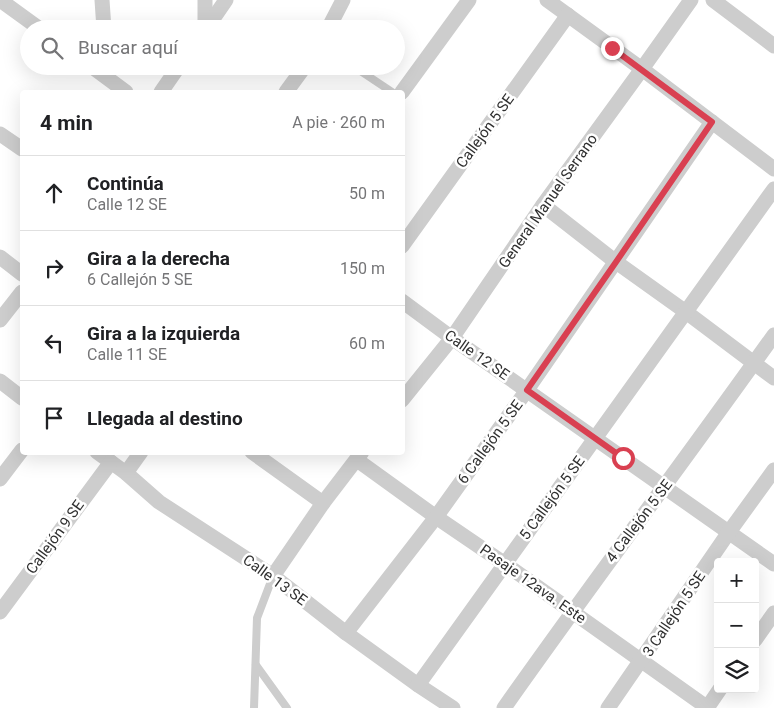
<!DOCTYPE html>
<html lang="es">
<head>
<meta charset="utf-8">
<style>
  :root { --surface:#fff; --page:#f2f2f2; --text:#202124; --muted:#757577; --line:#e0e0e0 }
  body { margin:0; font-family:Roboto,sans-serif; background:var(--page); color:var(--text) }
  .controls { position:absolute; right:15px; bottom:15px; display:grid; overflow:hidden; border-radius:5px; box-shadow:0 5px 20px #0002 }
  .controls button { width:45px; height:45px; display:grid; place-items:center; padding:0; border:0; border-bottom:1px solid var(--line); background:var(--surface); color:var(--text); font:25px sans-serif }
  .stop { position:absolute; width:15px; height:15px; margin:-11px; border:4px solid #d94051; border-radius:50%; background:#fff }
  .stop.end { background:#d94051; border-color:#fff; box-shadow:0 1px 5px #0008 }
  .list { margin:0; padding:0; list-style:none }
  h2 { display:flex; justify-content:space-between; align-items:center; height:65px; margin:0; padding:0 20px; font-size:21px }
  h2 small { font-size:16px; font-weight:400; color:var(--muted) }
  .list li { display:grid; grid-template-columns:32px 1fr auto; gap:15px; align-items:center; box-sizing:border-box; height:75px; padding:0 20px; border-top:1px solid var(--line) }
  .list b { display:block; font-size:19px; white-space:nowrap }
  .list p { margin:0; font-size:16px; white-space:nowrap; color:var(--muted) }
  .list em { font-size:16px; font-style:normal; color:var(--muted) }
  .icon { flex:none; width:28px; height:28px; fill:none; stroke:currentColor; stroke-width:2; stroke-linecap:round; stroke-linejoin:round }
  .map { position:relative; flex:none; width:774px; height:708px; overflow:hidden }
  .search { position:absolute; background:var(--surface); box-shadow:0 5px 20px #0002; left:20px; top:20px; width:385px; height:55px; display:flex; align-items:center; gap:12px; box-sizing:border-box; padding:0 18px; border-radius:28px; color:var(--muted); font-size:19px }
  .panel { position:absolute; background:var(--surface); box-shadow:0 5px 20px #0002; left:20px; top:90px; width:385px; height:365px; border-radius:5px }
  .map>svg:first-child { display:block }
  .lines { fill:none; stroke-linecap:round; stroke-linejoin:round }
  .service { stroke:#cdcdcd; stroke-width:8 }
  .minor { stroke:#cdcdcd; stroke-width:15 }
  .route { stroke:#d94051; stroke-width:6 }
  .labels { text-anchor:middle; stroke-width:5; stroke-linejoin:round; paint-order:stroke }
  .street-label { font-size:15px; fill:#303030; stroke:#fff }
</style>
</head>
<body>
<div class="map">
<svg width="774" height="708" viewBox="0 0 774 708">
  <rect width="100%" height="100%" fill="#fff"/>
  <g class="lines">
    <g class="service">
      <path d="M 353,66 L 392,92"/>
      <path d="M 256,665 L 287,708"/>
      <path d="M 254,708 L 257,618 L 273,576"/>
    </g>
    <g class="minor">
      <path d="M 0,0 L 40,29"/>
      <path d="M 102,0 L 104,29"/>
      <path d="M 205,0 L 205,29"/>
      <path d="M 547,0 L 642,69 L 774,169"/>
      <path d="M 713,0 L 774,46"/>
      <path d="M 206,29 L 226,0"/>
      <path d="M 328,29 L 343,0"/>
      <path d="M 91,66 L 126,92"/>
      <path d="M 161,92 L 179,66"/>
      <path d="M 286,92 L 305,66"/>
      <path d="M 402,92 L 469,0"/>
      <path d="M 0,134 L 22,149"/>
      <path d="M 543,205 L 616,262 L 686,312 L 774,378"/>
      <path d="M 402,246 L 568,15"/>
      <path d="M 0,257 L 22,274"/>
      <path d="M 402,301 L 452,338 L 774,564"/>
      <path d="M 0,320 L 22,292"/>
      <path d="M 0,381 L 22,398"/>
      <path d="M 402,400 L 452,338 L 543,205 L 642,69 L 691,0"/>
      <path d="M 97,452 L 126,473 L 159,502 L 273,576 L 346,633 L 418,685 L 453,708"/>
      <path d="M 252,452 L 323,503"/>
      <path d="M 357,460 L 436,517 L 505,564 L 708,708"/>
      <path d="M 126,473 L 141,452"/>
      <path d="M 0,479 L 22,450"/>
      <path d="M 273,576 L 323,503 L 362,452"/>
      <path d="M 0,612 L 111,462"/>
      <path d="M 346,633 L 436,517 L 527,390 L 712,122"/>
      <path d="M 755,640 L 774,613"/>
      <path d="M 418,685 L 774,189"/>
      <path d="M 504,708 C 592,583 685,460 774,335"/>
      <path d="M 608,708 L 729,532 L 774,470"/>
      <path d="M 707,708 L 720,689"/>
    </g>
  </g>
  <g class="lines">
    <path class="route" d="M 612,48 L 712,122 L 616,262 L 527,390 L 623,458"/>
  </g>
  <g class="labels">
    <g class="street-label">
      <text transform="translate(485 131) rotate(-54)" y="5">Callejón 5 SE</text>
      <text transform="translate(548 201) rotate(-55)" y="5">General Manuel Serrano</text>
      <text transform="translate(477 355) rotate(35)" y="5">Calle 12 SE</text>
      <text transform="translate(490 442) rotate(-54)" y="5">6 Callejón 5 SE</text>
      <text transform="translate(552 498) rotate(-54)" y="5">5 Callejón 5 SE</text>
      <text transform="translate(639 521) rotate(-53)" y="5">4 Callejón 5 SE</text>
      <text transform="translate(55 537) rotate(-54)" y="5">Callejón 9 SE</text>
      <text transform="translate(275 580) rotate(36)" y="5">Calle 13 SE</text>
      <text transform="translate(533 584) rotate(35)" y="5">Pasaje 12ava. Este</text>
      <text transform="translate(674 614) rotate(-56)" y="5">3 Callejón 5 SE</text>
    </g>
  </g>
</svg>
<div class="controls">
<button>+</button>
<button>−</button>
<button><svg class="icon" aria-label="layers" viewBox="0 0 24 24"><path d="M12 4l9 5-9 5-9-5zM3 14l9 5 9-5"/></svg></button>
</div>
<div class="stop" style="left:623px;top:458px"></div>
<div class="stop end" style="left:612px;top:48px"></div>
<div class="search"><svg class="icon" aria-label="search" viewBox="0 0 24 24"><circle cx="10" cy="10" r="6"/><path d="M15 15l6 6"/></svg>Buscar aquí</div>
<section class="panel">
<h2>4 min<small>A pie · 260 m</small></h2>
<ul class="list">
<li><svg class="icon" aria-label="ahead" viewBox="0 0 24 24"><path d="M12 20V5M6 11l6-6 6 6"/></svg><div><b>Continúa</b><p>Calle 12 SE</p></div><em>50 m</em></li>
<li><svg class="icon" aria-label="right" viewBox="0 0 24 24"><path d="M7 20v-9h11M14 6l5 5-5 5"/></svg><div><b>Gira a la derecha</b><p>6 Callejón 5 SE</p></div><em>150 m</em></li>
<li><svg class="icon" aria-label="left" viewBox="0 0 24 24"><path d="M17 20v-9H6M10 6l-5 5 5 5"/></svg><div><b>Gira a la izquierda</b><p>Calle 11 SE</p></div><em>60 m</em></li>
<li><svg class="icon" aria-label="arrive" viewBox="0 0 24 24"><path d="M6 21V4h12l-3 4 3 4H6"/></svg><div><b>Llegada al destino</b></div></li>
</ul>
</section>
</div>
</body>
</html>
